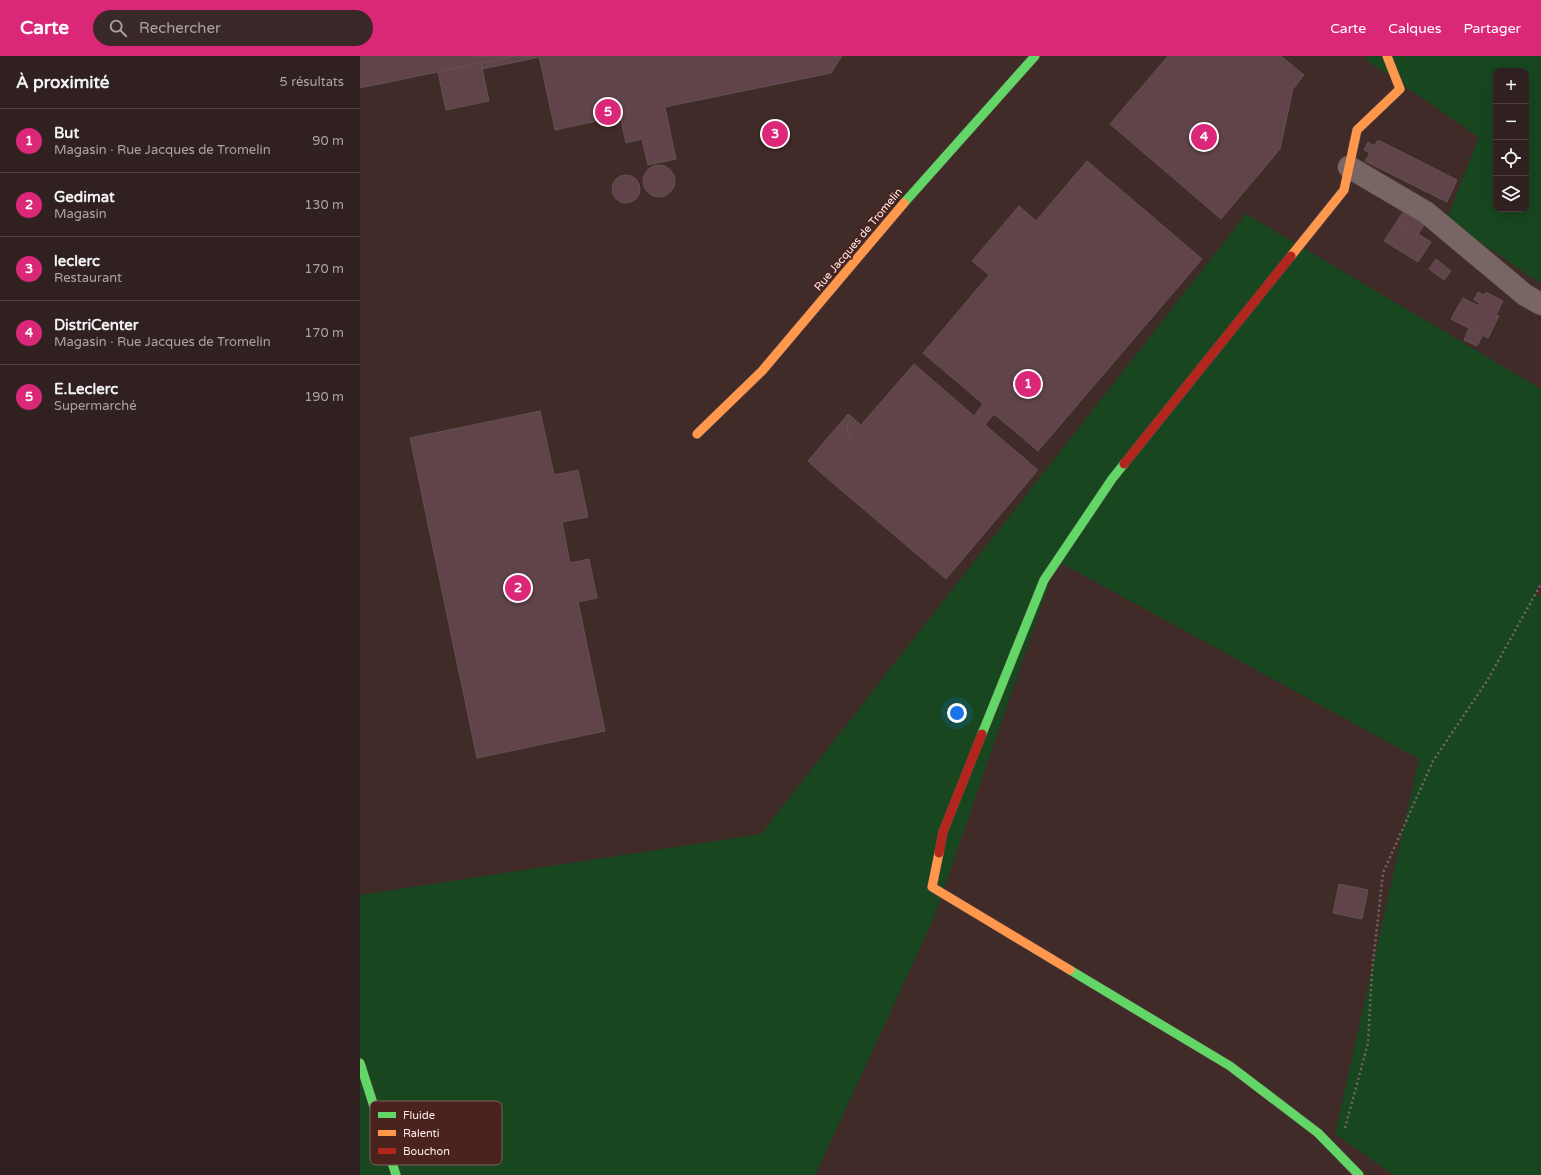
<!DOCTYPE html>
<html lang="fr">
<head>
<meta charset="utf-8">
<style>
  :root { --surface:#30201f; --page:#382828; --text:#f1f3f6; --muted:#a8a3a4; --line:#4b3e3d; --accent:#db2777 }
  body { margin:0; font-family:"Varela Round",sans-serif; background:var(--page); color:var(--text) }
  .controls { position:absolute; right:12px; top:12px; display:grid; overflow:hidden; border-radius:8px; box-shadow:0 4px 16px #0002 }
  .controls button { width:36px; height:36px; display:grid; place-items:center; padding:0; border:0; border-bottom:1px solid var(--line); background:var(--surface); color:var(--text); font:20px sans-serif }
  .you { position:absolute; left:597px; top:657px; width:14px; height:14px; margin:-10px; border:3px solid #fff; border-radius:50%; background:#1a73e8; box-shadow:0 0 0 6px #1a73e833 }
  .badge { display:grid; place-items:center; width:26px; height:26px; border-radius:50%; background:var(--accent); color:#fff; font-size:13px; font-weight:700 }
  .pin { position:absolute; translate:-50% -50%; border:2px solid #fff; box-shadow:0 1px 4px #0006 }
  .list { margin:0; padding:0; list-style:none }
  h2 { display:flex; justify-content:space-between; align-items:center; height:52px; margin:0; padding:0 16px; font-size:17px }
  h2 small { font-size:13px; font-weight:400; color:var(--muted) }
  .list li { display:grid; grid-template-columns:26px 1fr auto; gap:12px; align-items:center; box-sizing:border-box; height:64px; padding:0 16px; border-top:1px solid var(--line) }
  .list b { display:block; font-size:15px; white-space:nowrap }
  .list p { margin:0; font-size:13px; white-space:nowrap; color:var(--muted) }
  .list em { font-size:13px; font-style:normal; color:var(--muted) }
  .icon { flex:none; width:22px; height:22px; fill:none; stroke:currentColor; stroke-width:2; stroke-linecap:round; stroke-linejoin:round }
  .map { position:relative; flex:none; width:1181px; height:1119px; overflow:hidden }
  header { display:flex; align-items:center; gap:24px; box-sizing:border-box; height:56px; padding:0 20px; background:var(--accent); color:#fff }
  header strong { font-size:19px }
  nav { display:flex; gap:22px; margin-inline-start:auto; font-size:14px }
  .search { width:280px; height:36px; background:var(--page); display:flex; align-items:center; gap:10px; box-sizing:border-box; padding:0 14px; border-radius:22px; color:var(--muted); font-size:15px }
  main { display:flex }
  aside { flex:1; background:var(--surface) }
  .map>svg:first-child { display:block }
  .green { fill:#17461f; fill-rule:evenodd }
  .building { fill:#604449; stroke:#635152 }
  .lines { fill:none; stroke-linecap:round; stroke-linejoin:round }
  .street-casing { stroke:#594846; stroke-width:23 }
  .fast-casing { stroke:#594846; stroke-width:10 }
  .slow-casing { stroke:#594846; stroke-width:10 }
  .jam-casing { stroke:#594846; stroke-width:10 }
  .path { stroke:#756564; stroke-width:2.5; stroke-dasharray:2 3; stroke-linecap:butt }
  .street { stroke:#776664; stroke-width:22 }
  .fast { stroke:#63d668; stroke-width:9 }
  .slow { stroke:#ff974d; stroke-width:9 }
  .jam { stroke:#b3261e; stroke-width:9 }
  .labels { text-anchor:middle; stroke-width:4; stroke-linejoin:round; paint-order:stroke }
  .street-label { font-size:11px; fill:#ffeeec; stroke:#4a231f }
  .key { fill:#4a231f; stroke:#80605c; stroke-width:1 }
  .key-label { font-size:11px; fill:#ffeeec }
</style>
</head>
<body>
<header>
<strong>Carte</strong>
<div class="search"><svg class="icon" aria-label="search" viewBox="0 0 24 24"><circle cx="10" cy="10" r="6"/><path d="M15 15l6 6"/></svg>Rechercher</div>
<nav><a>Carte</a><a>Calques</a><a>Partager</a></nav>
</header>
<main>
<aside>
<h2>À proximité<small>5 résultats</small></h2>
<ul class="list">
<li><span class="badge">1</span><div><b>But</b><p>Magasin · Rue Jacques de Tromelin</p></div><em>90 m</em></li>
<li><span class="badge">2</span><div><b>Gedimat</b><p>Magasin</p></div><em>130 m</em></li>
<li><span class="badge">3</span><div><b>leclerc</b><p>Restaurant</p></div><em>170 m</em></li>
<li><span class="badge">4</span><div><b>DistriCenter</b><p>Magasin · Rue Jacques de Tromelin</p></div><em>170 m</em></li>
<li><span class="badge">5</span><div><b>E.Leclerc</b><p>Supermarché</p></div><em>190 m</em></li>
</ul>
</aside>
<div class="map">
<svg width="1181" height="1119" viewBox="0 0 1181 1119">
  <rect width="100%" height="100%" fill="#402b29"/>
  <g class="green">
    <path d="M 1009,0 L 1181,0 L 1181,228 L 1087,163 L 1119,81 L 1006,4 ZM 1136,15 L 1166,15 L 1166,153 L 1136,153 Z"/>
    <path d="M 886,158 L 1181,333 L 1181,524 L 1175,539 L 1181,541 L 1181,1119 L 1034,1119 L 975,1078 L 1059,703 L 697,505 L 573,864 L 455,1119 L 0,1119 L 0,839 L 401,778 Z"/>
  </g>
  <g class="building">
    <path d="M 0,0 L 155,0 L 0,32 Z"/>
    <path d="M 155,0 L 180,1 L 122,13 L 121,7 Z"/>
    <path d="M 179,0 L 482,0 L 471,17 L 305,51 L 316,103 L 288,109 L 282,83 L 266,87 L 260,60 L 195,74 Z"/>
    <path d="M 808,0 L 921,0 L 944,19 L 933,33 L 920,93 L 861,163 L 750,68 Z"/>
    <path d="M 121,7 L 129,45 L 86,54 L 78,16 Z"/>
    <path d="M 1018,84 L 1097,124 L 1087,146 L 1005,105 L 1010,97 L 1004,94 L 1008,86 L 1014,90 Z"/>
    <path d="M 727,105 L 842,203 L 678,395 L 634,358 L 625,369 L 678,414 L 586,523 L 461,417 L 492,381 L 488,378 L 487,369 L 493,362 L 501,369 L 554,308 L 614,360 L 623,348 L 563,297 L 629,219 L 612,205 L 659,150 L 676,165 Z"/>
    <circle cx="299" cy="125" r="16"/>
    <circle cx="266" cy="133" r="14"/>
    <path d="M 1043,156 L 1064,169 L 1057,180 L 1036,167 Z"/>
    <path d="M 1036,167 L 1057,180 L 1058,178 L 1071,186 L 1058,206 L 1024,185 Z"/>
    <path d="M 1076,203 L 1091,215 L 1084,224 L 1069,213 Z"/>
    <path d="M 1118,236 L 1124,239 L 1126,236 L 1143,245 L 1136,259 L 1139,260 L 1128,282 L 1091,263 L 1103,242 L 1119,250 L 1120,247 L 1114,244 Z"/>
    <path d="M 1109,272 L 1123,279 L 1117,290 L 1104,284 Z"/>
    <path d="M 180,355 L 194,419 L 218,414 L 228,461 L 202,466 L 210,507 L 229,503 L 233,522 L 237,542 L 218,546 L 245,675 L 117,702 L 50,382 Z"/>
    <path d="M 488,358 L 493,362 L 487,369 L 488,378 L 492,381 L 461,417 L 448,405 Z"/>
    <path d="M 979,828 L 1008,834 L 1002,863 L 973,857 Z"/>
  </g>
  <g class="lines">
    <defs>
      <path id="street" d="M 989,111 L 1067,157 L 1165,239 L 1181,248"/>
      <g id="fast">
        <path d="M 544,147 L 675,0"/>
        <path d="M 622,678 L 684,524 L 752,423 L 764,408"/>
        <path d="M 710,914 L 870,1010 L 958,1077 L 999,1119"/>
        <path d="M 0,1007 L 36,1119"/>
      </g>
      <g id="slow">
        <path d="M 931,200 L 984,134 L 997,74 L 1040,33 L 1027,0"/>
        <path d="M 337,378 L 402,315 L 544,147"/>
        <path d="M 579,797 L 572,831 L 710,914"/>
      </g>
      <g id="jam">
        <path d="M 764,408 L 931,200"/>
        <path d="M 579,797 L 583,776 L 622,678"/>
      </g>
    </defs>
    <use href="#street" class="street-casing"/>
    <use href="#fast" class="fast-casing"/>
    <use href="#slow" class="slow-casing"/>
    <use href="#jam" class="jam-casing"/>
    <path class="path" d="M 985,1072 L 1008,987 L 1012,916 L 1023,817 L 1073,705 L 1127,625 L 1181,528"/>
    <use href="#street" class="street"/>
    <use href="#fast" class="fast"/>
    <use href="#slow" class="slow"/>
    <use href="#jam" class="jam"/>
  </g>
  <g class="labels">
    <g class="street-label">
      <text transform="translate(498 183) rotate(-50)" y="4">Rue Jacques de Tromelin</text>
    </g>
  </g>
  <rect x="10" y="1045" width="132" height="64" rx="6" class="key"/>
  <rect x="18" y="1056" width="18" height="6" fill="#63d668"/>
  <rect x="18" y="1074" width="18" height="6" fill="#ff974d"/>
  <rect x="18" y="1092" width="18" height="6" fill="#b3261e"/>
  <g class="key-label">
    <text x="43" y="1063">Fluide</text>
    <text x="43" y="1081">Ralenti</text>
    <text x="43" y="1099">Bouchon</text>
  </g>
</svg>
<div class="controls">
<button>+</button>
<button>−</button>
<button><svg class="icon" aria-label="locate" viewBox="0 0 24 24"><circle cx="12" cy="12" r="6"/><path d="M12 2v4M12 18v4M2 12h4M18 12h4"/></svg></button>
<button><svg class="icon" aria-label="layers" viewBox="0 0 24 24"><path d="M12 4l9 5-9 5-9-5zM3 14l9 5 9-5"/></svg></button>
</div>
<div class="you"></div>
<div class="pin badge" style="left:668px;top:328px">1</div>
<div class="pin badge" style="left:158px;top:532px">2</div>
<div class="pin badge" style="left:415px;top:78px">3</div>
<div class="pin badge" style="left:844px;top:81px">4</div>
<div class="pin badge" style="left:248px;top:56px">5</div>
</div>
</main>
</body>
</html>
